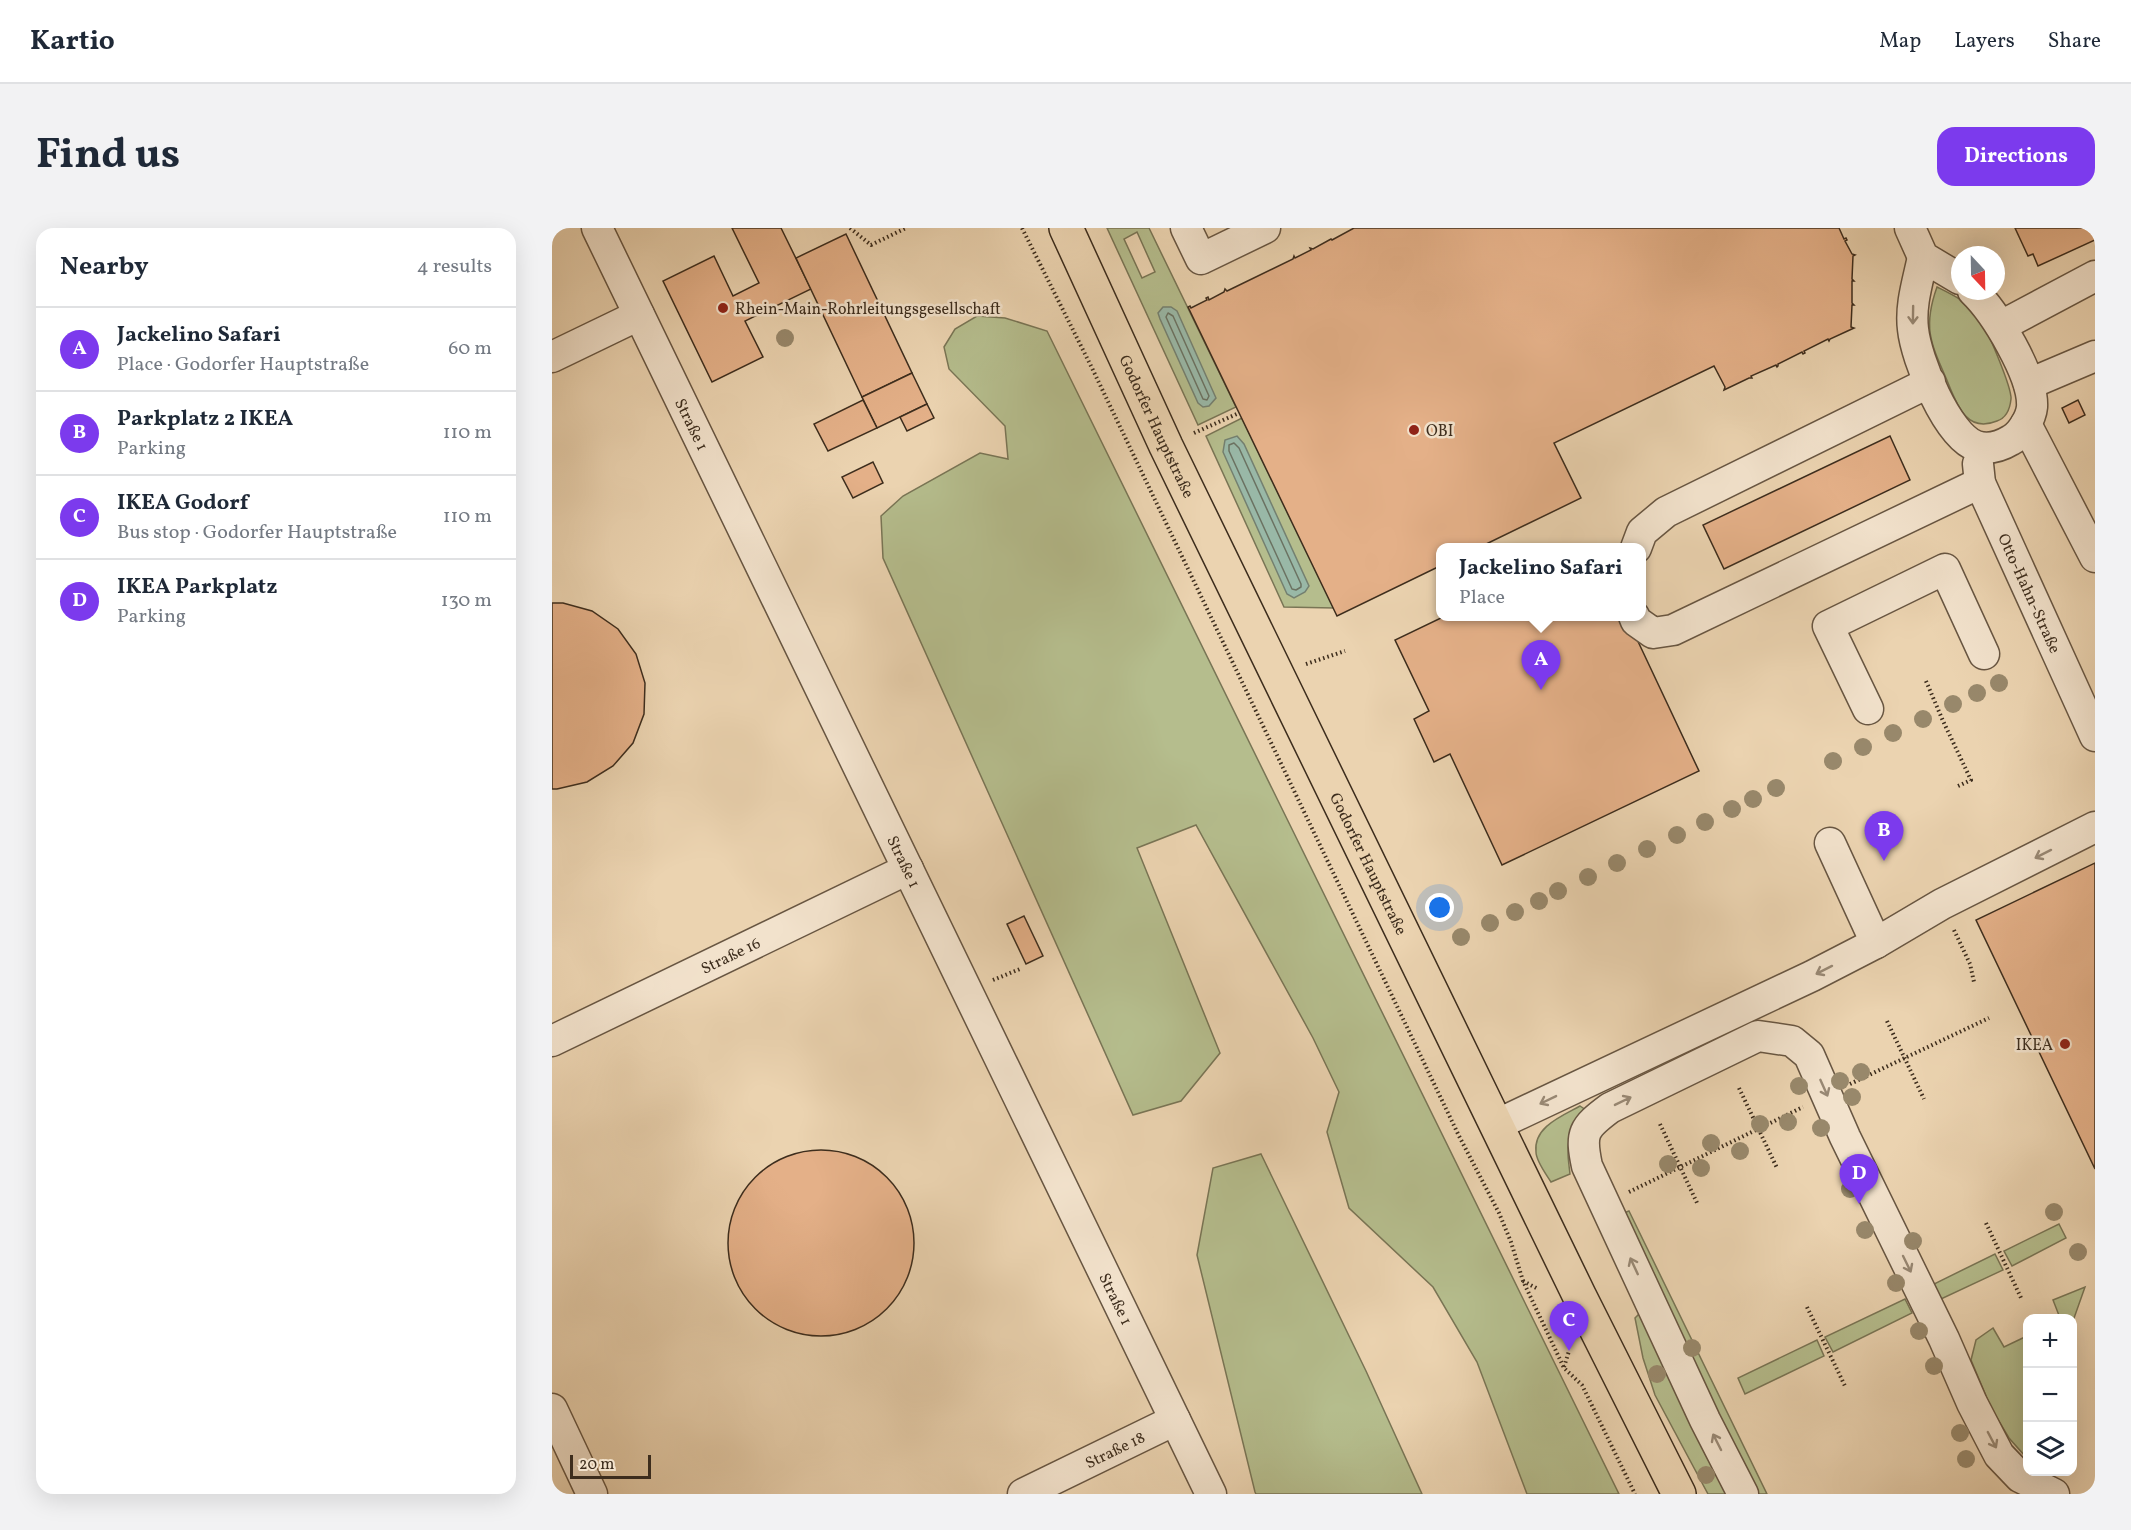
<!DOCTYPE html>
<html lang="en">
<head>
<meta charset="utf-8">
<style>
  :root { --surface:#fff; --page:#f2f2f3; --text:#1f2937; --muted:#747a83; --line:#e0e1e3; --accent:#7c3aed }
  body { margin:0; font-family:Vollkorn,serif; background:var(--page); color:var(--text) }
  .controls { position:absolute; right:18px; bottom:18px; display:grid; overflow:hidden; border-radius:12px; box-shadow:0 6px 24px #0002 }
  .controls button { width:54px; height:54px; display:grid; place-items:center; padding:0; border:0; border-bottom:2px solid var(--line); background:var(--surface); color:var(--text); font:30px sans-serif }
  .compass { position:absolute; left:1399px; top:18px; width:54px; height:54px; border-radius:50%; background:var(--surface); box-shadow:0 6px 24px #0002; rotate:158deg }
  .scale { position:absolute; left:18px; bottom:15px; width:81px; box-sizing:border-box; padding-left:6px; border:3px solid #3d2d1d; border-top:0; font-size:16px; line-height:21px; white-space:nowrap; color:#3d2d1d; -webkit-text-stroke:4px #f2e2cc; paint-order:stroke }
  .you { position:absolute; left:888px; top:680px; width:21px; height:21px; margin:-15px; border:4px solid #fff; border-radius:50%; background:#1a73e8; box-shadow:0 0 0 9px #1a73e833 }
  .badge { display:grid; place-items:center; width:39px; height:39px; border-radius:50%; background:var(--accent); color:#fff; font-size:20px; font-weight:700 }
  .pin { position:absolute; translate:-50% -50px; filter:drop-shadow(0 2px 3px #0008) }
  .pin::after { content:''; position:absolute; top:32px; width:21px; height:18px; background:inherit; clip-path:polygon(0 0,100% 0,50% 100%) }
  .popup { position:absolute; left:884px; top:315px; width:210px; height:78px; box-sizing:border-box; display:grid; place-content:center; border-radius:12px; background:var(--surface); filter:drop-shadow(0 2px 4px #0005); font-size:20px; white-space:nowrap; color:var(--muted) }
  .popup b { font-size:22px; color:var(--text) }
  .popup::after { content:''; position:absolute; left:50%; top:100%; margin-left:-12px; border:12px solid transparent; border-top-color:var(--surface) }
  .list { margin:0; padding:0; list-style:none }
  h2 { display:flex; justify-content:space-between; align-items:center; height:78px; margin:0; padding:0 24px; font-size:26px }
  h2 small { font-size:20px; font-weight:400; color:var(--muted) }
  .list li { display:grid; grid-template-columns:39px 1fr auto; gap:18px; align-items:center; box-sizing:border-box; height:84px; padding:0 24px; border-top:2px solid var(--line) }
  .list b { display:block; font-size:22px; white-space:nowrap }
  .list p { margin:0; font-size:20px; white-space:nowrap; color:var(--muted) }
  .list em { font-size:20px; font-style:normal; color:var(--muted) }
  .icon { flex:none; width:33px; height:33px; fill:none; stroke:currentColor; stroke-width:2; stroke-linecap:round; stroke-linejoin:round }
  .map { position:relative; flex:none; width:1543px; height:1266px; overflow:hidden; border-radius:18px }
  header { display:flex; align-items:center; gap:36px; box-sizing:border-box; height:84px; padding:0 30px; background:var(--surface); border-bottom:2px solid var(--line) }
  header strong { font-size:28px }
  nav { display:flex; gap:33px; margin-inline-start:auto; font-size:21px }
  .intro { display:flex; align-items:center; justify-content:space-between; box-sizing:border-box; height:144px; padding:0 36px }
  h1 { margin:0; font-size:42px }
  .button { padding:15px 27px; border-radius:18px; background:var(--accent); color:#fff; font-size:21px; font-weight:700 }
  main { display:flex; gap:36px; padding:0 36px }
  aside { flex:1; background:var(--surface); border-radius:18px; box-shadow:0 6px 24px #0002 }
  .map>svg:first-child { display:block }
  .green { fill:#b5bd8d; stroke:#797555; stroke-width:1.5; fill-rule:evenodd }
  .water { fill:#99b8a7; stroke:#748070; stroke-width:1.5 }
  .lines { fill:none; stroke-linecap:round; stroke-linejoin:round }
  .shore { stroke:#6b7262; stroke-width:1.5 }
  .building { fill:#e4b088; stroke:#3d2d1d; stroke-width:1.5 }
  .minor-casing { stroke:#685642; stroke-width:33 }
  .major-casing { stroke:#3d2d1d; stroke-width:36 }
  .path { stroke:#3d2d1d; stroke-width:4; stroke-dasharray:1.5 3; stroke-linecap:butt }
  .minor { stroke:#f2e2cc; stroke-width:30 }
  .major { stroke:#ebd3b0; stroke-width:33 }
  .tree { fill:#98886b }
  .oneway { stroke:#988874 }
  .poi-dot { fill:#8f2418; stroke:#f2e2cc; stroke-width:2 }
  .labels { text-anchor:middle; stroke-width:5; stroke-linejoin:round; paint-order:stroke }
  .poi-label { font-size:16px; fill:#3d2d1d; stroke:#f2e2cc; text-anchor:start }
  .street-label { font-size:16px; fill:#3d2d1d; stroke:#f2e2cc }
</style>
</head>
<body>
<header>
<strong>Kartio</strong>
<nav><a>Map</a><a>Layers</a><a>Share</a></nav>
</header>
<div class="intro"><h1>Find us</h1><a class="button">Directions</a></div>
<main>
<aside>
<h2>Nearby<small>4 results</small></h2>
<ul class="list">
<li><span class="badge">A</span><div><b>Jackelino Safari</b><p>Place · Godorfer Hauptstraße</p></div><em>60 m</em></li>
<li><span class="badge">B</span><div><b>Parkplatz 2 IKEA</b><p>Parking</p></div><em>110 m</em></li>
<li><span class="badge">C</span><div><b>IKEA Godorf</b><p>Bus stop · Godorfer Hauptstraße</p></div><em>110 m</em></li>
<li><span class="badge">D</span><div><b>IKEA Parkplatz</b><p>Parking</p></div><em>130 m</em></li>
</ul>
</aside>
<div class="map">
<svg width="1543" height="1266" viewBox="0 0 1543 1266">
  <rect width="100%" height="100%" fill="#ebd3b0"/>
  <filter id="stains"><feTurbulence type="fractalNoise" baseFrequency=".00333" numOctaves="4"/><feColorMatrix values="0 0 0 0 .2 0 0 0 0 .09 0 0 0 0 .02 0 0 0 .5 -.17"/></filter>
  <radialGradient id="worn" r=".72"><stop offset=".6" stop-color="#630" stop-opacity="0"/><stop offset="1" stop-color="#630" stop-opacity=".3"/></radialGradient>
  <g class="green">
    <path d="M 555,0 L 597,0 L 684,179 L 646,197 ZM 585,4 L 603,44 L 590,50 L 572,11 Z"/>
    <path d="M 1385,59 C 1399,66 1416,74 1426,87 C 1434,98 1460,160 1459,171 C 1458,181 1454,190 1445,193 C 1413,206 1404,174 1394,150 C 1378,114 1371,98 1385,59 Z"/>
    <path d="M 425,88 L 453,90 L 495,103 L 1067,1266 L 975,1266 L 925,1134 L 881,1059 L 797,980 L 775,904 L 787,864 L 761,810 L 644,597 L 585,620 L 668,825 L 629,873 L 581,887 L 331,330 L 329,288 L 351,268 L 428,225 L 456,231 L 453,198 L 397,141 L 392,119 L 403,101 Z"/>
    <path d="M 690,190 L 782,380 L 732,379 L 654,208 Z"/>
    <path d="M 1028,878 L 1034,882 C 1014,909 1014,914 1018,946 L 999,954 C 994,946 984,933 984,924 C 981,899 1010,888 1028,878 Z"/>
    <path d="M 709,926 L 814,1143 L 870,1266 L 704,1266 L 703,1264 L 645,1027 L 661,940 Z"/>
    <path d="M 1077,983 L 1215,1266 L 1206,1266 L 1064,988 Z"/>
    <path d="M 1507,996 L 1514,1010 L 1460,1038 L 1452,1023 Z"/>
    <path d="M 1443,1026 L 1451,1042 L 1389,1071 L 1382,1056 Z"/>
    <path d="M 1533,1059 L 1521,1093 L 1520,1090 L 1508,1090 L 1501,1072 Z"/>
    <path d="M 1353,1071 L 1360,1085 L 1281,1124 L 1273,1109 Z"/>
    <path d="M 1089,1084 L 1178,1266 L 1156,1266 L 1103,1167 L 1091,1130 L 1083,1090 Z"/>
    <path d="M 1441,1100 L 1452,1119 L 1475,1108 L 1476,1221 L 1473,1228 L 1457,1210 L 1439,1180 L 1419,1132 L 1424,1112 Z"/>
    <path d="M 1265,1112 L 1272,1128 L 1193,1166 L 1186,1150 Z"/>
  </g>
  <g class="water">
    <path d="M 611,79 L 619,79 L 625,83 L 664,170 L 657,178 L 651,179 L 646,175 L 608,91 L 606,85 Z"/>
    <path d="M 685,208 L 692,216 L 757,358 L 753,364 L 742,370 L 735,366 L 671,224 L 673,212 Z"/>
  </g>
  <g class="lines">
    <g class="shore">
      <path d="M 616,85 L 621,88 L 657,168 L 655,172 L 651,171 L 614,89 Z"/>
      <path d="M 682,215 L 687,220 L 749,356 L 749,359 L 744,362 L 740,361 L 677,223 L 677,217 Z"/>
    </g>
  </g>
  <g class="building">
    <path d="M 180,0 L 229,0 L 259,61 L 193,93 L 211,129 L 160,154 L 111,53 L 162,28 L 181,68 L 207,55 Z"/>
    <path d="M 802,0 L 1287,0 L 1292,11 L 1294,10 L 1295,12 L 1293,13 L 1300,26 L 1303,27 L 1301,28 L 1300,51 L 1302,53 L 1300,53 L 1300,75 L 1302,77 L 1300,77 L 1299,99 L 1302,100 L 1278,111 L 1277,113 L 1276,111 L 1252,123 L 1253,125 L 1251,126 L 1250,124 L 1226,136 L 1226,138 L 1225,139 L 1224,137 L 1199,148 L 1200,150 L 1197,150 L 1172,162 L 1173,159 L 1162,138 L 1002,215 L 1029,270 L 926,320 L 888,320 L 888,338 L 785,388 L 636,79 L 638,78 L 639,80 L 655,72 L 654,70 L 656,69 L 657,72 L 672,64 L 673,61 L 675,63 L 741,31 L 742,28 L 743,30 L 759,22 L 758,20 L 761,21 L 779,11 L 780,12 Z"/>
    <path d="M 1463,0 L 1543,0 L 1543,12 L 1486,38 L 1481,26 L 1476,28 Z"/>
    <path d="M 294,6 L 360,145 L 310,169 L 244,30 Z"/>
    <path d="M 360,145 L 375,176 L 325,200 L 310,169 Z"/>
    <path d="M 311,172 L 325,200 L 276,223 L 262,196 Z"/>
    <path d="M 1526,172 L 1533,187 L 1517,195 L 1510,180 Z"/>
    <path d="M 375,176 L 382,190 L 355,203 L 348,189 Z"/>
    <path d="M 1338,208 L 1358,252 L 1172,341 L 1151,297 Z"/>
    <path d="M 321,234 L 331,255 L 301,270 L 290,249 Z"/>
    <path d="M 0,375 L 11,375 L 40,383 L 66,401 L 84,426 L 93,455 L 92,486 L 81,515 L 61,538 L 35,554 L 5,561 L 0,561 Z"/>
    <path d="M 893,388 L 1074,388 L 1147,543 L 950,637 L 898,526 L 882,534 L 862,491 L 877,483 L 843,412 Z"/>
    <path d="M 1543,635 L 1543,941 L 1424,692 Z"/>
    <path d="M 472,688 L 491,728 L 474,736 L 455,696 Z"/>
    <circle cx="269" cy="1015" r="93"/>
  </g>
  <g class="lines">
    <defs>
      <g id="minor">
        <path id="s1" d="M 45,0 L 659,1266"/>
        <path d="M 634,0 L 649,31 L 713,0"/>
        <path d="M 1358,0 L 1371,29 L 1408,51"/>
        <path d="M 1371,29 C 1366,53 1358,77 1361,101 C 1364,131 1395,208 1424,218 C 1436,222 1449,218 1459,212 C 1469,207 1479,190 1480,179 C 1482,148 1443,84 1421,63"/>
        <path d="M 1449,98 L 1543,48"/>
        <path d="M 0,129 L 87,87"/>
        <path d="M 1477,156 L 1543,128"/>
        <path d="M 1474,196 L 1543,329"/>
        <path id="s2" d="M 1426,236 L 1428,255 L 1543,508"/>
        <path d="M 1084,320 L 1090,304 L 1114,284 L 1378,154"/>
        <path d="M 1082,388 L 1084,393 L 1101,405 L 1121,402 L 1428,255"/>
        <path d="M 1316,481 L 1276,398 L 1393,341 L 1432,426"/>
        <path d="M 1278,615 L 1324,715"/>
        <path id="s3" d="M 0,813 L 356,641"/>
        <path d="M 944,897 L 1260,748 L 1324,715 L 1390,676 L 1543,599"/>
        <path d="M 0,1181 L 40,1266"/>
        <path id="s4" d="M 471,1266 L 623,1192"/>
        <path d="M 1191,1266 L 1153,1192 L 1035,938 C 1028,905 1031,900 1058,880 L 1206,808 L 1240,813 L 1257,827 L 1293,909 L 1392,1111 L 1420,1175 L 1447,1227 L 1468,1249 L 1502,1266"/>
      </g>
      <g id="major">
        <path id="s5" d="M 514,0 L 614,218 L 1027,1067 L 1127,1266"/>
      </g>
    </defs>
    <use href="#minor" class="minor-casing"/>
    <use href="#major" class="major-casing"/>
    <g class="path">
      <path d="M 298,0 L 319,17 L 354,0"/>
      <path d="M 470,0 L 539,138 L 907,908 L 947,985 L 959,1014 L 971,1053 L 1012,1140 L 1030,1157 L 1083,1266"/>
      <path d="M 642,205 L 687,185"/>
      <path d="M 754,436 L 793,423"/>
      <path d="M 1374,453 L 1391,493 L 1419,552 L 1404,559"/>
      <path d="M 1402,702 L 1418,736 L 1422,754"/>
      <path d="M 441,752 L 468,741"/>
      <path d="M 1335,793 L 1372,871"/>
      <path d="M 1298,856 L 1437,790"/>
      <path d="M 1187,860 L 1225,940"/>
      <path d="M 1108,896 L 1146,977"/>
      <path d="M 1077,964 L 1251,879"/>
      <path d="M 1434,995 L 1470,1072"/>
      <path d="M 971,1053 L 986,1061"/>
      <path d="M 1255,1079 L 1293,1158"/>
      <path d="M 1012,1139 L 1017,1123"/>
    </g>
    <use href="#minor" class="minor"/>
    <use href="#major" class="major"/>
  </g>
  <g class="tree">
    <circle cx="233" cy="110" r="9"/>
    <circle cx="1447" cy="455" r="9"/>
    <circle cx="1425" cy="465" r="9"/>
    <circle cx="1401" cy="476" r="9"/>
    <circle cx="1371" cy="491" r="9"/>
    <circle cx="1341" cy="505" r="9"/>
    <circle cx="1311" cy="519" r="9"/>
    <circle cx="1281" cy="533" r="9"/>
    <circle cx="1224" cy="560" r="9"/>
    <circle cx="1201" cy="571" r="9"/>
    <circle cx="1180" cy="581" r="9"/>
    <circle cx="1153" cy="594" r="9"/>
    <circle cx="1125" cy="607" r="9"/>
    <circle cx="1095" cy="621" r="9"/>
    <circle cx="1065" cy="635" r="9"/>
    <circle cx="1036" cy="649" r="9"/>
    <circle cx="1006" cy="663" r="9"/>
    <circle cx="987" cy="673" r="9"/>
    <circle cx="963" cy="684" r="9"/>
    <circle cx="938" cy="695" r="9"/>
    <circle cx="909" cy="709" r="9"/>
    <circle cx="1309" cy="844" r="9"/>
    <circle cx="1288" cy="853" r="9"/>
    <circle cx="1247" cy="858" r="9"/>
    <circle cx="1300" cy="869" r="9"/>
    <circle cx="1236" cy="894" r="9"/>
    <circle cx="1208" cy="896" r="9"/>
    <circle cx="1269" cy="900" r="9"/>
    <circle cx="1159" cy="915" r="9"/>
    <circle cx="1188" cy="923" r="9"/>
    <circle cx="1116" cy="936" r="9"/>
    <circle cx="1149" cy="940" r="9"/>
    <circle cx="1298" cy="961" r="9"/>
    <circle cx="1502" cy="984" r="9"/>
    <circle cx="1313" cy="1002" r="9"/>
    <circle cx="1361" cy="1013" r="9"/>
    <circle cx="1526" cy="1024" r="9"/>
    <circle cx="1344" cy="1055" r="9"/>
    <circle cx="1367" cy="1103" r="9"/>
    <circle cx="1140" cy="1120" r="9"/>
    <circle cx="1382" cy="1138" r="9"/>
    <circle cx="1105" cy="1146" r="9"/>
    <circle cx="1408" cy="1205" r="9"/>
    <circle cx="1414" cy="1231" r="9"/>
    <circle cx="1154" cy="1247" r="9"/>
  </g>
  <defs><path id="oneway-shaft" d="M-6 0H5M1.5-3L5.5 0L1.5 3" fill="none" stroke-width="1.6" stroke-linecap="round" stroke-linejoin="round" transform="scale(1.5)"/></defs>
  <g class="oneway">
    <use href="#oneway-shaft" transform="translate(1361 87) rotate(91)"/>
    <use href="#oneway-shaft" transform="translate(1491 626) rotate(153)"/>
    <use href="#oneway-shaft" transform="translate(1272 742) rotate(153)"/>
    <use href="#oneway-shaft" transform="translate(1272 860) rotate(66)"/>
    <use href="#oneway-shaft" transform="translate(996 872) rotate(154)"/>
    <use href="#oneway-shaft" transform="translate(1071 873) rotate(-26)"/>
    <use href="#oneway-shaft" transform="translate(1355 1036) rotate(64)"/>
    <use href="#oneway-shaft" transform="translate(1082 1038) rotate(-115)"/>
    <use href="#oneway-shaft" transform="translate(1440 1212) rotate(62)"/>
    <use href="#oneway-shaft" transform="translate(1165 1214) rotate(-117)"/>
  </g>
  <g class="poi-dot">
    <circle cx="171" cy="80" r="6"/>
    <circle cx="862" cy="202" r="6"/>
    <circle cx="1513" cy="816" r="6"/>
  </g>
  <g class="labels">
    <g class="poi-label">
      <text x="183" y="86">Rhein-Main-Rohrleitungsgesellschaft</text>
      <text x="874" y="208">OBI</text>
      <text x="1501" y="822" text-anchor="end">IKEA</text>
    </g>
    <g class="street-label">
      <text dy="6" stroke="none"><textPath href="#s1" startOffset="218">Straße 1</textPath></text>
      <text dy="6" stroke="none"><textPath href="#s5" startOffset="218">Godorfer Hauptstraße</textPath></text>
      <text dy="6" stroke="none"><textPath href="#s2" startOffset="140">Otto-Hahn-Straße</textPath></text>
      <text dy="6" stroke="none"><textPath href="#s1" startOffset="704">Straße 1</textPath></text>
      <text dy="6" stroke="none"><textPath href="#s5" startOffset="704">Godorfer Hauptstraße</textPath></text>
      <text dy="6" stroke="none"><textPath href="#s3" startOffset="198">Straße 16</textPath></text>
      <text dy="6" stroke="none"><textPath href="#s1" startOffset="1190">Straße 1</textPath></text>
      <text dy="6" stroke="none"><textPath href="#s4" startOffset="102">Straße 18</textPath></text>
    </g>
  </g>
  <rect width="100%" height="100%" filter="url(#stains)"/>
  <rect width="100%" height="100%" fill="url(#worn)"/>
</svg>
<div class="controls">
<button>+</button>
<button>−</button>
<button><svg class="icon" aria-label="layers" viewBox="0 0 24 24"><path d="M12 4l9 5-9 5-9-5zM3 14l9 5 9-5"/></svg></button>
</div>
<svg class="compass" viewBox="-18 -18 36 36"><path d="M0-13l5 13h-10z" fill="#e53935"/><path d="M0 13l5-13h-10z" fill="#747a83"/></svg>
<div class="scale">20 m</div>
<div class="you"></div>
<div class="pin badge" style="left:989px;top:462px">A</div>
<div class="popup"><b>Jackelino Safari</b>Place</div>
<div class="pin badge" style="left:1332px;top:633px">B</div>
<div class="pin badge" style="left:1017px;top:1123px">C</div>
<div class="pin badge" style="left:1307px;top:976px">D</div>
</div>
</main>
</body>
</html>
